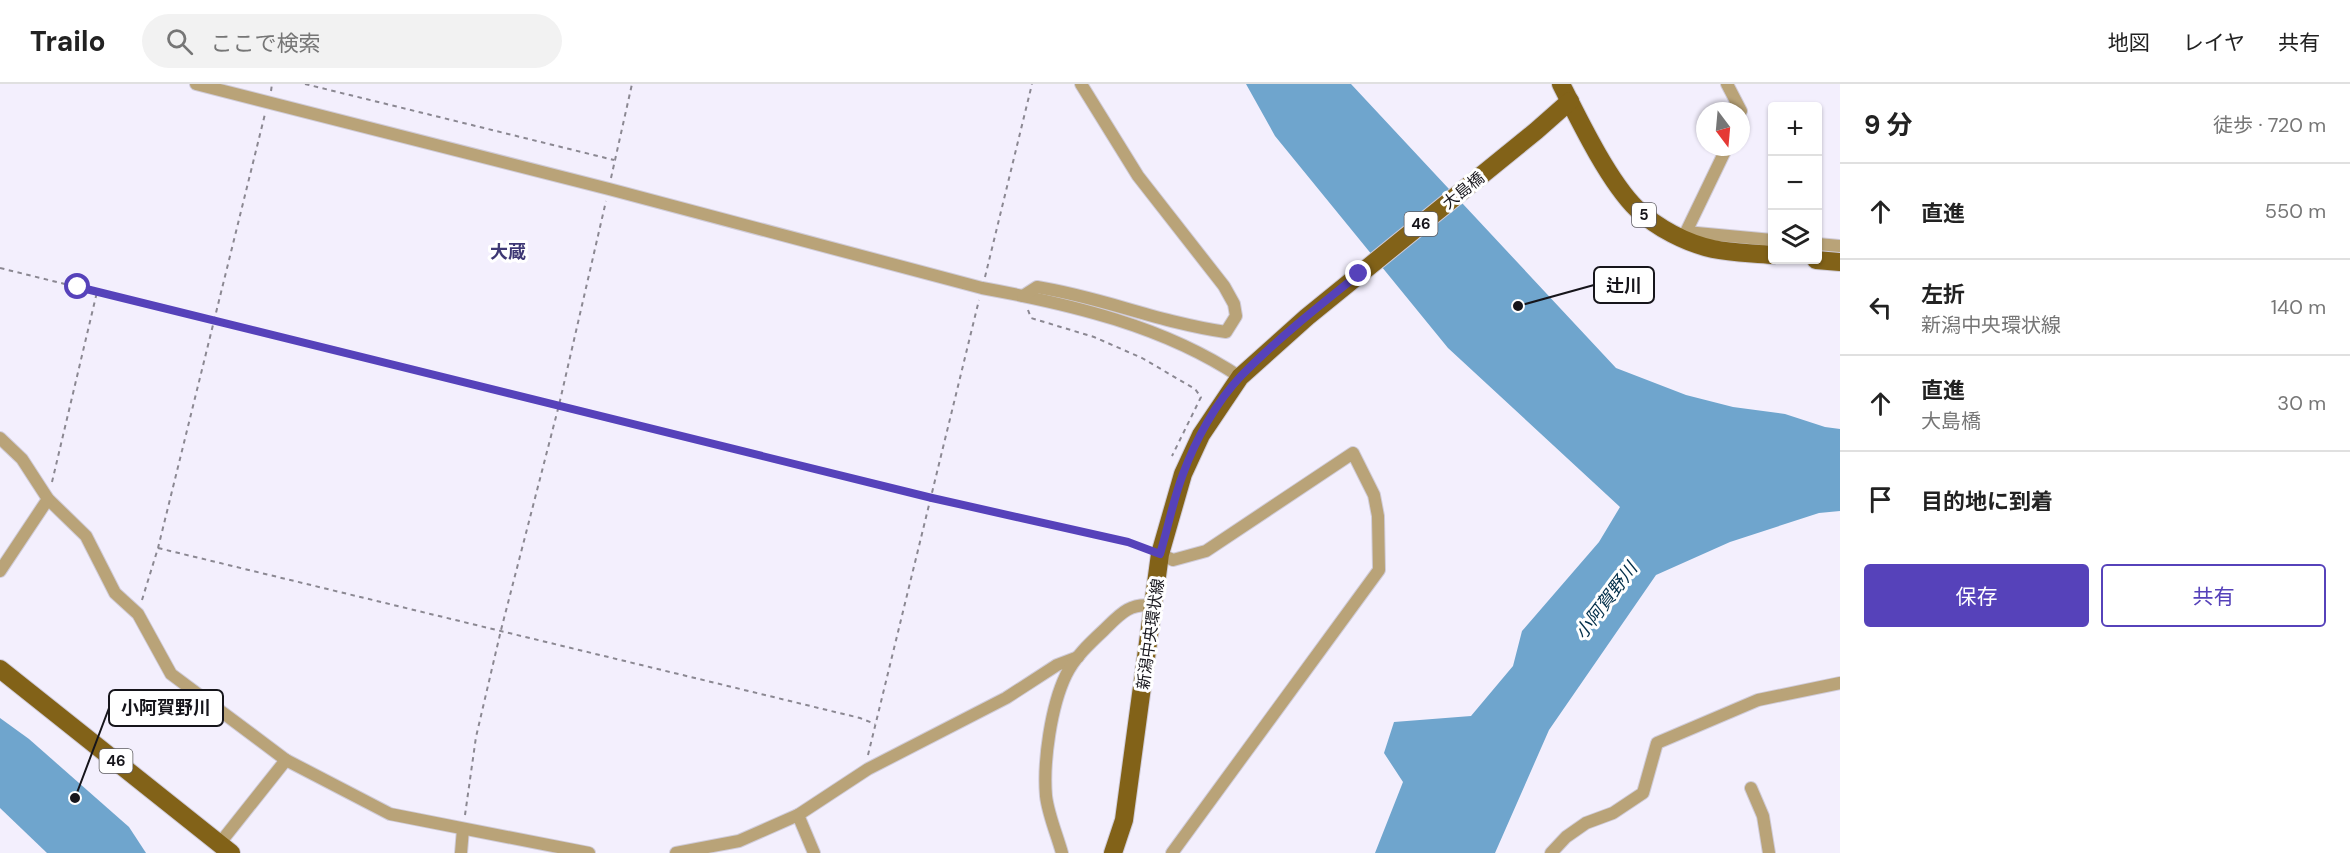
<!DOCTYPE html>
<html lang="ja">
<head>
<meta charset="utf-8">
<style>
  :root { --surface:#fff; --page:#f2f2f2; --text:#222; --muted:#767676; --line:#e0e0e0; --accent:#5642ba }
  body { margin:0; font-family:"DM Sans","Noto Sans JP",sans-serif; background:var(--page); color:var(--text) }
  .controls { position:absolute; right:18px; top:18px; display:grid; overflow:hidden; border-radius:6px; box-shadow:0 2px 4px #0004 }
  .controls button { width:54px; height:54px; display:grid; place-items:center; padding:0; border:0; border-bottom:2px solid var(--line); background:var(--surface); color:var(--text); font:30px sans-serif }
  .compass { position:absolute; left:1696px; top:18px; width:54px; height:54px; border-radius:50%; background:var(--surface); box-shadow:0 2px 4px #0004; rotate:164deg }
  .stop { position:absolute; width:18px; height:18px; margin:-14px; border:4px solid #5642ba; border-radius:50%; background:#fff }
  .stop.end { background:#5642ba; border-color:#fff; box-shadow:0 2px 6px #0008 }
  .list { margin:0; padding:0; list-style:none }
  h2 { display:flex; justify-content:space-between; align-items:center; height:78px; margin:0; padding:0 24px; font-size:26px }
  h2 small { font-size:20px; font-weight:400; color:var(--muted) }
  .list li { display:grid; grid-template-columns:39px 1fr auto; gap:18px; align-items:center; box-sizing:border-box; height:96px; padding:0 24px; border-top:2px solid var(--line) }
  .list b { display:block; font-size:22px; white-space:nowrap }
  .list p { margin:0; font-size:20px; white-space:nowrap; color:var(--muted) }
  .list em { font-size:20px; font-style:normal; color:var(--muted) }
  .actions { display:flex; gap:12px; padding:18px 24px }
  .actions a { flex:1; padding:14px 0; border:2px solid var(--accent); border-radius:6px; text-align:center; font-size:21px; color:var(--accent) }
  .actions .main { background:var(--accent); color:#fff }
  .icon { flex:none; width:33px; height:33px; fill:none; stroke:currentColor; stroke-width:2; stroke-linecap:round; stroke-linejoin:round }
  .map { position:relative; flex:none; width:1840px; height:769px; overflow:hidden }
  header { display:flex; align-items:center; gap:36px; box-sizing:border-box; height:84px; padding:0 30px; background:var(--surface); border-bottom:2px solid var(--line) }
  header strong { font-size:28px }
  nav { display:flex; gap:33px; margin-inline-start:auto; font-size:21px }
  .search { width:420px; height:54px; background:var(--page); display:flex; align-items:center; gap:15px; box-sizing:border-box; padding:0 21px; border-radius:33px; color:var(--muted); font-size:22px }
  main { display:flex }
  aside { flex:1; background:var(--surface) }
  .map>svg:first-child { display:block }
  .water { fill:#6fa5cd }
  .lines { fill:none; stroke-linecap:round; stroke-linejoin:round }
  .minor-casing { stroke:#d0ccd9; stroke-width:14 }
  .primary-casing { stroke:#d0ccd9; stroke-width:20 }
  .path { stroke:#8b8892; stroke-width:2; stroke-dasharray:4.5 4.5; stroke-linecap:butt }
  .minor { stroke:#b9a378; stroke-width:12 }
  .primary { stroke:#826218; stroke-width:18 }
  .route { stroke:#5642ba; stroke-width:8 }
  .labels { text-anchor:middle; stroke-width:6; stroke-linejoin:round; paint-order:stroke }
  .shield { fill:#fff; stroke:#5c5b5f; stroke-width:1.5 }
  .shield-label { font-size:15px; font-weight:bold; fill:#16151b }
  .street-label { font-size:16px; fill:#16151b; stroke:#fff }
  .neighbourhood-label { font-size:18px; font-weight:bold; fill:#3e3874; stroke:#fff }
  .water-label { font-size:18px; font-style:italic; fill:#012e49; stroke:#fff }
  .leader { fill:none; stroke:#16151b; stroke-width:2 }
  .callout-dot { fill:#16151b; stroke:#fff; stroke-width:2 }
  .callout { fill:#fff; stroke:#16151b; stroke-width:2 }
  .callout-label { font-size:18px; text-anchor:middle; font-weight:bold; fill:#16151b }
</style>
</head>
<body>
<header>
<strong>Trailo</strong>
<div class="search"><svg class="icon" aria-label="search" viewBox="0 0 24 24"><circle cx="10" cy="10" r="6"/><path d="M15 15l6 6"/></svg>ここで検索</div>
<nav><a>地図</a><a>レイヤ</a><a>共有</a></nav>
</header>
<main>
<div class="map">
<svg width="1840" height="769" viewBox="0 0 1840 769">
  <rect width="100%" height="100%" fill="#f3effd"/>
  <g class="water">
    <path d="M 1246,0 L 1351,0 L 1616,284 L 1686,311 L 1733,323 L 1785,330 L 1825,343 L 1840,345 L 1840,427 L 1819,429 L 1730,458 L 1656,491 L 1549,646 L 1495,769 L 1375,769 L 1403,698 L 1384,669 L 1394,638 L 1471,632 L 1513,582 L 1522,547 L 1599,458 L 1620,423 L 1448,264 L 1275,52 Z"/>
    <path d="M 0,634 L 29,655 L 129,743 L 146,769 L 47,769 L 0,724 Z"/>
  </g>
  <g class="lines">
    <defs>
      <g id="minor">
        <path d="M 196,0 L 609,105 L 982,204 C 1070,220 1164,242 1240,293"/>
        <path d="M 1727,0 L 1741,27"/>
        <path d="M 1686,148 L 1772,156"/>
        <path d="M 1689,157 L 1686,148 L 1727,63"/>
        <path d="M 1818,160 L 1840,162"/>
        <path d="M 1023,212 L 1037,203 C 1101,213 1161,239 1226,248 L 1236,232 L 1234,220 L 1224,202 L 1138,92 L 1081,0"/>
        <path d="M 0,354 L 22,375 L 48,415 L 86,452 L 115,509 L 138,530 L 171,590 L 286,676 L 390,730 L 589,769"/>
        <path d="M 1160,470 L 1173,476 L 1206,467 L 1353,369 L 1374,411 L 1378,432 L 1379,486 L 1172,769"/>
        <path d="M 0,487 L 48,415"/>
        <path d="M 1751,704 L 1763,732 L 1769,769"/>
        <path d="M 798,731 L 814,769"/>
        <path d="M 220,759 L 286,676"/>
        <path d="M 461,769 L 463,745"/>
        <path d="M 676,769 L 739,757 L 798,731 L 868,685 L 1006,614 L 1057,581 L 1078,573"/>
        <path d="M 1062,769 C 1057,751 1048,730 1046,712 C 1043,678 1051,622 1066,591 C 1074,574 1090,559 1104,546 C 1120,530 1130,518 1154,522"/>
        <path d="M 1551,769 L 1566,753 L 1586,739 L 1613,729 L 1643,709 L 1657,659 L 1758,616 L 1840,599"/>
      </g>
      <g id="primary">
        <path d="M 1561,0 C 1579,36 1609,98 1637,125 C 1657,144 1686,159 1713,165 C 1732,169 1753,169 1772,171"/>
        <path d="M 1816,176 L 1840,178"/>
        <path d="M 0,585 L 231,769"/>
        <path d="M 1113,769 L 1124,736 L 1160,470 L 1183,390 L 1201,351 L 1240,293 L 1307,233 L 1536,47 L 1570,17"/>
      </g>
    </defs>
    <use href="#minor" class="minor-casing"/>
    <use href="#primary" class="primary-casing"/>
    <g class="path">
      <path d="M 305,0 L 614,76"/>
      <path d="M 271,7 L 272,0"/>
      <path d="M 611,94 L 632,0"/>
      <path d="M 0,184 L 932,414 L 1145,464"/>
      <path d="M 985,193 L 1032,0"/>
      <path d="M 1028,226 L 1031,234 L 1094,253 L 1142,274 L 1195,305 L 1201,313 L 1172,372"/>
      <path d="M 52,398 L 97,208"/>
      <path d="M 158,464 L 860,634 L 875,640"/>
      <path d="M 142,516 L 158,464 L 265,30"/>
      <path d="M 868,671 L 979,216"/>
      <path d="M 465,731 L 476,653 L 501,546 L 559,321 L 606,117"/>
    </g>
    <use href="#minor" class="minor"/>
    <use href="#primary" class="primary"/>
  </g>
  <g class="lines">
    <path class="route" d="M 78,203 L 932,414 L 1128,458 L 1160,470 C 1168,444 1173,416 1183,390 C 1195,357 1216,318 1241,292 C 1277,255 1319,222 1359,190"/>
  </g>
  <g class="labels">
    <g class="shield">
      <rect x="1632" y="119" width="24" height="24" rx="4.5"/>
      <rect x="1404.5" y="128" width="33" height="24" rx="4.5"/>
      <rect x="99.5" y="665" width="33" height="24" rx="4.5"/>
    </g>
    <g class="shield-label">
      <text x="1644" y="136">5</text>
      <text x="1421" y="145">46</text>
      <text x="116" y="682">46</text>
    </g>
    <g class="street-label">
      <text transform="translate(1463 106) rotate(-39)" y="6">大島橋</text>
      <text transform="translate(1150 550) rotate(-82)" y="6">新潟中央環状線</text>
    </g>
    <g class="neighbourhood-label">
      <text x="508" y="174">大蔵</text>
    </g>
    <g class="water-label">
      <text transform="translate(1606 517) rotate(-53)" y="6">小阿賀野川</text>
    </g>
  </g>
  <path class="leader" d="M1518 222L1594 201M75 714L109 624"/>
  <g class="callout-dot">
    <circle cx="1518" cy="222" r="6"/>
    <circle cx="75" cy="714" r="6"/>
  </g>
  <g class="callout">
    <rect x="1594" y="183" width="60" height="36" rx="6"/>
    <rect x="109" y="606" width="114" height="36" rx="6"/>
  </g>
  <g class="callout-label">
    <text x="1624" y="208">辻川</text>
    <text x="166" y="630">小阿賀野川</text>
  </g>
</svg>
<div class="controls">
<button>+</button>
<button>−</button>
<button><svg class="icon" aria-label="layers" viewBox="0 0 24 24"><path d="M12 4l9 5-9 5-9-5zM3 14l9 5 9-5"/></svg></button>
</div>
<svg class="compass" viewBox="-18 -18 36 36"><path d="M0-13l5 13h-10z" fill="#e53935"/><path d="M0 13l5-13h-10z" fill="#767676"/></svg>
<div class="stop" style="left:78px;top:203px"></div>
<div class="stop end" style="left:1359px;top:190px"></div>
</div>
<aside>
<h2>9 分<small>徒歩 · 720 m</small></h2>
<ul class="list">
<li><svg class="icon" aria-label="ahead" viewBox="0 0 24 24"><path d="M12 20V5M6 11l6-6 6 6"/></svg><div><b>直進</b></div><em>550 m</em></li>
<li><svg class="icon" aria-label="left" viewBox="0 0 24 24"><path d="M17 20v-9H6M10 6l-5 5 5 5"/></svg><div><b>左折</b><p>新潟中央環状線</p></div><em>140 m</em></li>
<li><svg class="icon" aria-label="ahead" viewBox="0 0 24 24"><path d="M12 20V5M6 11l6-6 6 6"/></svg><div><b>直進</b><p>大島橋</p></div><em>30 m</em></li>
<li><svg class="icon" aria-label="arrive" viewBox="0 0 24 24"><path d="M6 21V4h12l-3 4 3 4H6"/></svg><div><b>目的地に到着</b></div></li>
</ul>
<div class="actions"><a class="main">保存</a><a>共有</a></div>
</aside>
</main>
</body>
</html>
